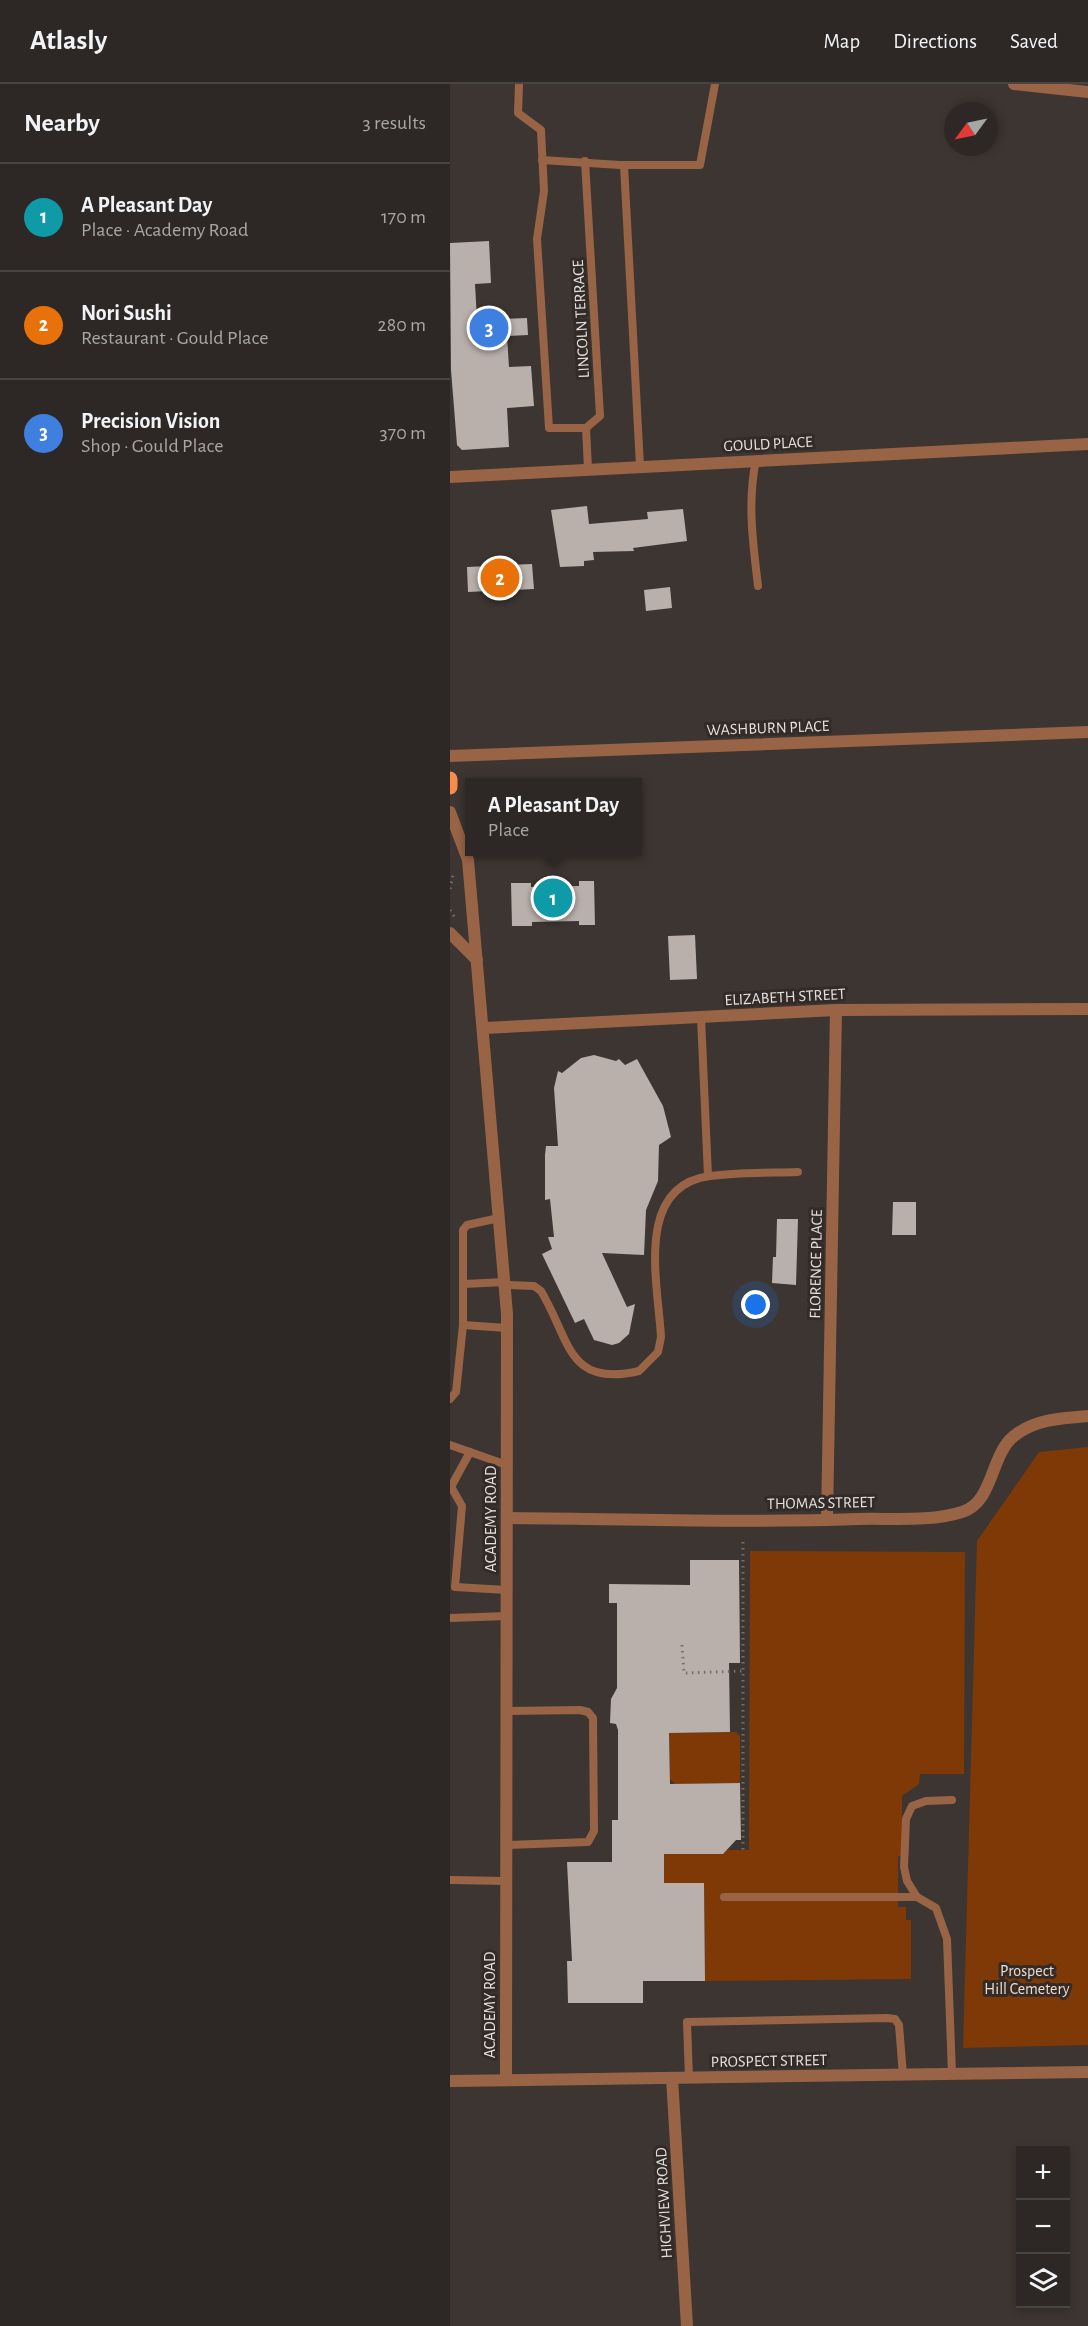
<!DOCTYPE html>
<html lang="en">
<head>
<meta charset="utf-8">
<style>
  :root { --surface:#2d2825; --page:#35302d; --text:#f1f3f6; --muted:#a7a6a7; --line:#484442; --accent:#66c4ef }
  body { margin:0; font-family:"Alegreya Sans",sans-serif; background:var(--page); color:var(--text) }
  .controls { position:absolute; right:18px; bottom:18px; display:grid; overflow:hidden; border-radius:0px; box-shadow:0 3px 9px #0003 }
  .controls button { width:54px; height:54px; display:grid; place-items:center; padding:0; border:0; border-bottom:2px solid var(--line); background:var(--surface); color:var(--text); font:30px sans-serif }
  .compass { position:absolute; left:494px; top:18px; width:54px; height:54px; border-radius:50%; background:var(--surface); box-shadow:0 3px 9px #0003; rotate:237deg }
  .you { position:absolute; left:306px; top:1221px; width:21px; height:21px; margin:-15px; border:4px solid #fff; border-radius:50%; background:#1a73e8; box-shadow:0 0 0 9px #1a73e833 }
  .badge { display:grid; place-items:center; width:39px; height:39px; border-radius:50%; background:var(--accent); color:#fff; font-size:20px; font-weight:700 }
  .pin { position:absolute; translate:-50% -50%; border:3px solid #fff; box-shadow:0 2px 6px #0006 }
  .popup { position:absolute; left:15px; top:694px; width:177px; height:78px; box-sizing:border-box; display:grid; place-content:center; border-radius:0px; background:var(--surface); filter:drop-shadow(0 2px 4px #0005); font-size:20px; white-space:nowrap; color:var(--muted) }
  .popup b { font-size:22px; color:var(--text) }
  .popup::after { content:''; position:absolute; left:50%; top:100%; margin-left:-12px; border:12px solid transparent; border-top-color:var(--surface) }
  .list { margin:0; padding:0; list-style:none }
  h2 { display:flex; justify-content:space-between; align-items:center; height:78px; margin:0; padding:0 24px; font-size:26px }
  h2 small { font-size:20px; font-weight:400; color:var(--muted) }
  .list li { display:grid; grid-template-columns:39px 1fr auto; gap:18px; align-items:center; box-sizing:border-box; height:108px; padding:0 24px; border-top:2px solid var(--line) }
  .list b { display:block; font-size:22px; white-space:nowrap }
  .list p { margin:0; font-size:20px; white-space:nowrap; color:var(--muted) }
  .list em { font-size:20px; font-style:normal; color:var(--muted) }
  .icon { flex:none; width:33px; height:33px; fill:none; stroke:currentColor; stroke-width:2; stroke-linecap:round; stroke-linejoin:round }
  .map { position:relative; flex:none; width:638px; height:2242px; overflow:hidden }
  header { display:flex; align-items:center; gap:36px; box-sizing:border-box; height:84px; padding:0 30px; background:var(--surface); border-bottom:2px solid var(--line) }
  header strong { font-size:28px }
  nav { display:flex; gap:33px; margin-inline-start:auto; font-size:21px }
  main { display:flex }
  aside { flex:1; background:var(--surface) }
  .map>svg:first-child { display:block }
  .green { fill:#7e3907 }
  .building { fill:#b9b0ab }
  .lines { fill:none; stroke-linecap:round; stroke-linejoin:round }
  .path { stroke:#756f6b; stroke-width:3; stroke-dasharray:1.5 4.5; stroke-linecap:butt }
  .lane { stroke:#996446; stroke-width:8 }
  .street { stroke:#996446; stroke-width:12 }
  .primary { stroke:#f98c4b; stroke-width:15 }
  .labels { text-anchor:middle; stroke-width:6; stroke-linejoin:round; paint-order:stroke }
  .street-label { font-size:16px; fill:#e6e1df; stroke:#322b27 }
  .park-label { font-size:16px; fill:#f1dace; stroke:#322b27 }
</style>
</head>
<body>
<header>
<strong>Atlasly</strong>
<nav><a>Map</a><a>Directions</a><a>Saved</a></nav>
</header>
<main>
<aside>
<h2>Nearby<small>3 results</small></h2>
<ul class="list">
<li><span class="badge" style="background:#0f9aa8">1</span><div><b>A Pleasant Day</b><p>Place · Academy Road</p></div><em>170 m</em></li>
<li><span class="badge" style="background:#e8710a">2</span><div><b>Nori Sushi</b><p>Restaurant · Gould Place</p></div><em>280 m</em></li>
<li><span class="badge" style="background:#3f7fe0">3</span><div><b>Precision Vision</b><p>Shop · Gould Place</p></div><em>370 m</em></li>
</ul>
</aside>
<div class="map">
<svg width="638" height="2242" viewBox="0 0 638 2242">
  <rect width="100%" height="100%" fill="#3c3531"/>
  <g class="green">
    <path d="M 638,1363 L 638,1961 L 513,1964 L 527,1457 L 589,1368 Z"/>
    <path d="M 300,1467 L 515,1468 L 514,1690 L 470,1690 L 469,1700 L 452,1712 L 452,1772 L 448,1772 L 448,1823 L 456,1823 L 456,1836 L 461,1836 L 461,1895 L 255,1897 L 254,1799 L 214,1799 L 214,1770 L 272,1770 L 276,1766 L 299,1766 Z"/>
    <path d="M 286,1648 L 290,1652 L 290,1699 L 225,1700 L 220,1695 L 219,1649 Z"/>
  </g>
  <g class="building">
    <path d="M 39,157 L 41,199 L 25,200 L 27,236 L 77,234 L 78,251 L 57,252 L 59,283 L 81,282 L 84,322 L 57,324 L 59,363 L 12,366 L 7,361 L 1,286 L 0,159 Z"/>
    <path d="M 137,422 L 139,440 L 198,435 L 197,428 L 233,425 L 237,457 L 183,464 L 184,467 L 143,468 L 144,476 L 134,477 L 134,482 L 110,483 L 101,426 Z"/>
    <path d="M 82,480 L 84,505 L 18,508 L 17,483 Z"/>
    <path d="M 220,503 L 222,524 L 196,527 L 194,506 Z"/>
    <path d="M 129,797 L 144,797 L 145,841 L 129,841 L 129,837 L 82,838 L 82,842 L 62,842 L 61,799 L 81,799 L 81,803 L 129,802 Z"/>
    <path d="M 245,851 L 247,895 L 220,896 L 218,852 Z"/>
    <path d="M 144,971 L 166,977 L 169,975 L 175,981 L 187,975 L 213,1022 L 221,1053 L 209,1061 L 208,1097 L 196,1126 L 194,1171 L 152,1169 L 177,1223 L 185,1220 L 179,1250 L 169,1259 L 162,1261 L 144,1256 L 134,1235 L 125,1239 L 92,1170 L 102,1165 L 98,1153 L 104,1153 L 100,1115 L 95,1116 L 95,1071 L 96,1062 L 108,1062 L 104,1004 L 108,987 L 112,989 L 131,974 Z"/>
    <path d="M 443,1118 L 466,1118 L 466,1151 L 442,1151 Z"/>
    <path d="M 327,1135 L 348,1135 L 346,1201 L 322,1199 L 323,1173 L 326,1173 Z"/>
    <path d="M 240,1476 L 289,1476 L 290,1579 L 279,1579 L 280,1648 L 219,1649 L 220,1700 L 290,1699 L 291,1756 L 286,1756 L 273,1770 L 214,1770 L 214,1799 L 254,1799 L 255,1897 L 193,1897 L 193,1919 L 118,1919 L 117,1877 L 122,1877 L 117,1778 L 162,1778 L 162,1736 L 168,1736 L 168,1646 L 166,1640 L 160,1639 L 161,1615 L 167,1604 L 167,1519 L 159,1519 L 159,1500 L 240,1501 Z"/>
  </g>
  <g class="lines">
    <g class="path">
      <path d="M 0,805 L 3,791"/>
      <path d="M 0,826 L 6,835"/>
      <path d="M 293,1458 L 293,1766"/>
      <path d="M 232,1561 L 234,1589 L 293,1587"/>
    </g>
    <g class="lane">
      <path d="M 69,0 L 68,29 L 91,46 L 94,107 L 87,155 L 99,344 L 136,344"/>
      <path d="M 92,76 L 170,81 L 250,81 L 265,0"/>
      <path d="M 135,77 L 150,332 L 136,344"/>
      <path d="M 174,81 L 190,382"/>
      <path d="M 136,344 L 138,385"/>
      <path d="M 306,376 C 297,419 303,459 308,502"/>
      <path d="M 251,933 L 258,1092"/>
      <path d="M 14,1200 L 55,1198"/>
      <path d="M 55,1201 L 84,1202 L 91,1207 C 120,1255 117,1304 189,1287 L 208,1268 L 211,1253 C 208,1199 184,1102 260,1092 C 289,1088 319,1089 348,1088"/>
      <path d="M 13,1241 L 57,1244"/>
      <path d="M 0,1315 L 6,1308 L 13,1241 L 13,1146 L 17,1141 L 49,1134"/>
      <path d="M 0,1361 L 57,1381"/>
      <path d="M 0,1401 L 12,1422 L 5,1503 L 57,1506"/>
      <path d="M 2,1401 L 20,1368"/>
      <path d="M 0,1534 L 57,1532"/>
      <path d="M 502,1716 L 476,1717 L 462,1722 L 456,1735 L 454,1783 L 457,1797 L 467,1813 L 486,1824 L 497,1855 L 502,1990"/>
      <path d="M 56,1761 L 138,1758 L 144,1747 L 143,1634 L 138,1628 L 130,1626 L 57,1627"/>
      <path d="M 0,1796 L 56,1797"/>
      <path d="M 274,1813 L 467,1813"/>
      <path d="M 239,1994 L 237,1938 L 437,1934 L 445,1935 L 449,1941 L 453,1991"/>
    </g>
    <g class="street">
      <path d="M 564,0 L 638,8"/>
      <path d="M 0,393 L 638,360"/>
      <path d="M 0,672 L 638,648"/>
      <path d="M 0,728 L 18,776 L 57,1230 L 56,1996"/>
      <path d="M 0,849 L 27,876"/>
      <path d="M 35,944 L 386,926 L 638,925"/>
      <path d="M 57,1434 C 174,1435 291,1439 408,1435 C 441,1434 481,1438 512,1428 C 544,1418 540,1371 564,1352 C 585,1335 613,1334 638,1332"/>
      <path d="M 377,1436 L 386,926"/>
      <path d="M 222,1994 L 237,2242"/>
      <path d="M 0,1997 L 638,1988"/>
    </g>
    <path class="primary" d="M 0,695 L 0,703"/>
  </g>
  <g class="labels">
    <g class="street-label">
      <text transform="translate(130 235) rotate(-93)" y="6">LINCOLN TERRACE</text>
      <text transform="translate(318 359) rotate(-3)" y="6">GOULD PLACE</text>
      <text transform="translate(318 643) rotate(-2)" y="6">WASHBURN PLACE</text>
      <text transform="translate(335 912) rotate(-3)" y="6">ELIZABETH STREET</text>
      <text transform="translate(365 1180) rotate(-89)" y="6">FLORENCE PLACE</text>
      <text transform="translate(371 1418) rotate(-1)" y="6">THOMAS STREET</text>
      <text transform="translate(40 1435) rotate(-90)" y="6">ACADEMY ROAD</text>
      <text transform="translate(39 1921) rotate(-90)" y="6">ACADEMY ROAD</text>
      <text transform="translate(319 1976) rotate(-1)" y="6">PROSPECT STREET</text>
      <text transform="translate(213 2119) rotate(-93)" y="6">HIGHVIEW ROAD</text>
    </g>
    <g class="park-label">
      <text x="577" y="1892">Prospect<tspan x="577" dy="18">Hill Cemetery</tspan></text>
    </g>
  </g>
</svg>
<div class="controls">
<button>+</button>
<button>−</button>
<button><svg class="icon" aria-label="layers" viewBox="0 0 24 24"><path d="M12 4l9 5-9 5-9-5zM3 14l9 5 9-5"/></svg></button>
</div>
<svg class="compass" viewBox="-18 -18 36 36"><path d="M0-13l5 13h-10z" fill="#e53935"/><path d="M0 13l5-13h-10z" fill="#a7a6a7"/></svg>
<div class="you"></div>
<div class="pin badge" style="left:103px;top:814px;background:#0f9aa8">1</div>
<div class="popup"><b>A Pleasant Day</b>Place</div>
<div class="pin badge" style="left:50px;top:494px;background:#e8710a">2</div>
<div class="pin badge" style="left:39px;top:244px;background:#3f7fe0">3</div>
</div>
</main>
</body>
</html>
